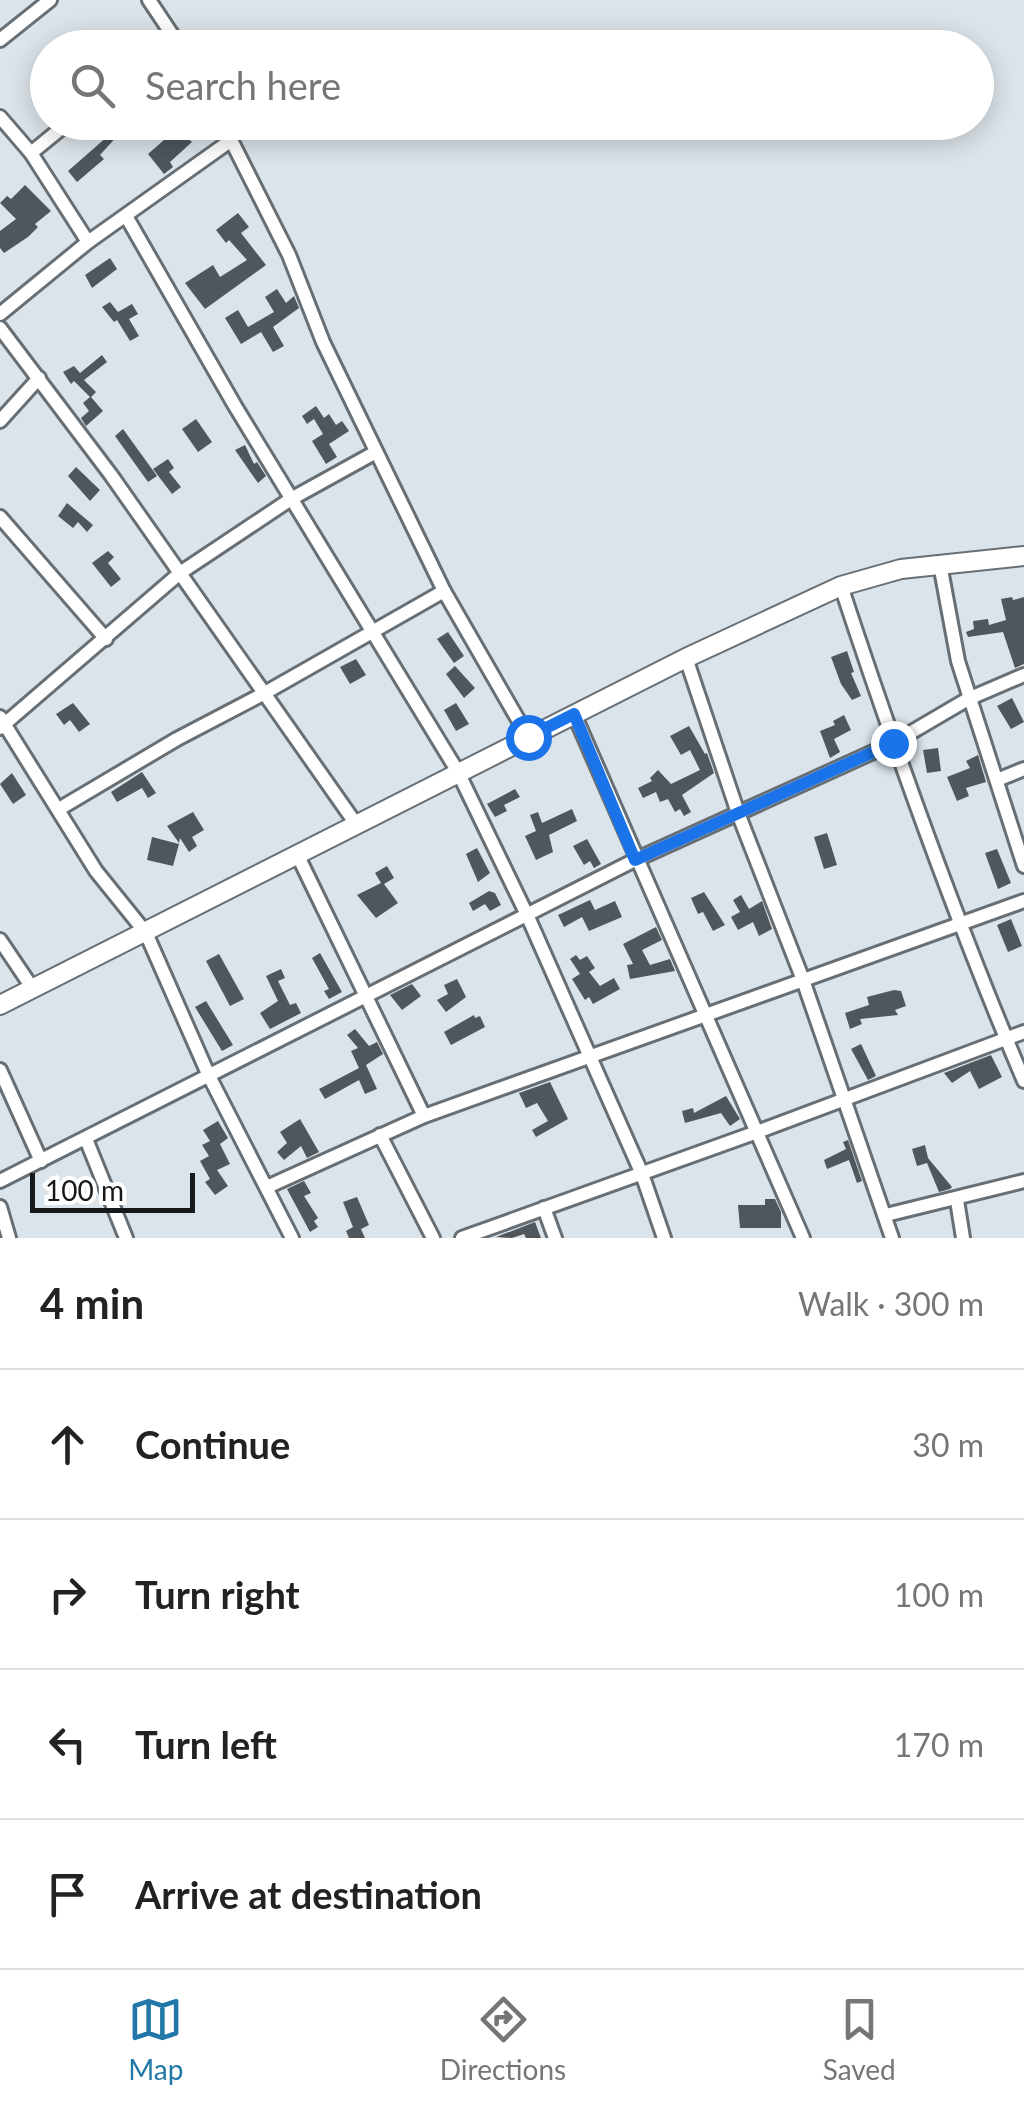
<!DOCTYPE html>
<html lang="en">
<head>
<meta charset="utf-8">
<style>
  :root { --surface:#fff; --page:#f6f6f6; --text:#222; --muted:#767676; --line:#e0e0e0; --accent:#2177a7 }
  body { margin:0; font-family:Lato,sans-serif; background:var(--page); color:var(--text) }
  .scale { position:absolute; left:30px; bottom:25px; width:165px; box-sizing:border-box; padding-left:10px; border:5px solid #16191b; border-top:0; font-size:28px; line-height:35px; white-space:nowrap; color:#16191b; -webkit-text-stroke:8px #fff; paint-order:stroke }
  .stop { position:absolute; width:30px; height:30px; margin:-22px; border:8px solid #1a73e8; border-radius:50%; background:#fff }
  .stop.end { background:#1a73e8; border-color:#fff; box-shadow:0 2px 10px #0008 }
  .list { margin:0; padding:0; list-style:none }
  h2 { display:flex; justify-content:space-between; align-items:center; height:130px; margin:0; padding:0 40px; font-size:42px }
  h2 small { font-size:32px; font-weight:400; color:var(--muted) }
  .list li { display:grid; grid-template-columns:65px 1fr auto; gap:30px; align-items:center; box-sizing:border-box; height:150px; padding:0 40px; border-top:2px solid var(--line) }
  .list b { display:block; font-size:38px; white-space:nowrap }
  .list em { font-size:32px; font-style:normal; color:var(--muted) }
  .icon { flex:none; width:55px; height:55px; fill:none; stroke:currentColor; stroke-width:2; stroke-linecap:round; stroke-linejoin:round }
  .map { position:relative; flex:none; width:1024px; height:1238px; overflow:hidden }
  .search { position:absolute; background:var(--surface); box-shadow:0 5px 25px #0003; left:30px; right:30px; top:30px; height:110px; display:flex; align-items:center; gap:25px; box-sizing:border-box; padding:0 35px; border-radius:55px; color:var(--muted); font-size:38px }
  .sheet { height:730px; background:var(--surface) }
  nav { display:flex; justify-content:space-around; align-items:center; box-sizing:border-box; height:140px; border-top:2px solid var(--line); background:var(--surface); font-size:28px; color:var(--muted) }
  nav a { display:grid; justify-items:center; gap:5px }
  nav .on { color:var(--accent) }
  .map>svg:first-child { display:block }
  .building { fill:#4f575c }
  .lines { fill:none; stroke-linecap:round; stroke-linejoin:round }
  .street-casing { stroke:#676f75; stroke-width:18 }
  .secondary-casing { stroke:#676f75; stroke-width:22 }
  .street { stroke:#fff; stroke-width:12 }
  .secondary { stroke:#fff; stroke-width:18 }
  .route { stroke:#1a73e8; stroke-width:12 }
</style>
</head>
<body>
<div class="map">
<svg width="1024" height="1238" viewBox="0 0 1024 1238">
  <rect width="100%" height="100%" fill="#dbe4ea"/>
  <g class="building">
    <path d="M 164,122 L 181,122 L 186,129 L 181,132 L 192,142 L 170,162 L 173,167 L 164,174 L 148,154 L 172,133 Z"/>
    <path d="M 116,129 L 120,133 L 100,155 L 104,159 L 77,182 L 68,171 Z"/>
    <path d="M 25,185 L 51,211 L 35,224 L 38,227 L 28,237 L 4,253 L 0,248 L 0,231 L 16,219 L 0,203 L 7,196 L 11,199 Z"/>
    <path d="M 238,213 L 249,227 L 241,233 L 266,265 L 205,309 L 185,283 L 213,265 L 220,277 L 247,260 L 229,240 L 226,243 L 216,230 Z"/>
    <path d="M 110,258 L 117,269 L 92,288 L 85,275 Z"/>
    <path d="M 277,289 L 286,303 L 294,296 L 299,308 L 273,327 L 284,346 L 273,352 L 261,332 L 241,344 L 225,318 L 238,310 L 248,327 L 274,312 L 265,297 Z"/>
    <path d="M 110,302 L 118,312 L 132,304 L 138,314 L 129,319 L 139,336 L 130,341 L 117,320 L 114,322 L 102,307 Z"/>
    <path d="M 102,355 L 107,362 L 84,380 L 96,392 L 91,397 L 103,411 L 86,426 L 81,418 L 89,411 L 83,403 L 90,397 L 74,381 L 71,384 L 63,372 L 74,366 L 80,373 Z"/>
    <path d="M 316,406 L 324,418 L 329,414 L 336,425 L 342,421 L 349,431 L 329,444 L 337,457 L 326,464 L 312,441 L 323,434 L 314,419 L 307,424 L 302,416 Z"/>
    <path d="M 196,419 L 212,442 L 198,452 L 182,429 Z"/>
    <path d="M 123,429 L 157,476 L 148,482 L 115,436 Z"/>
    <path d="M 245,445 L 254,464 L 257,462 L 266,476 L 258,483 L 235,450 Z"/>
    <path d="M 168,459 L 174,468 L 169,472 L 181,487 L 172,494 L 153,469 Z"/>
    <path d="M 76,467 L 100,490 L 90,501 L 68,476 Z"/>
    <path d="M 67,503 L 93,525 L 87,532 L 78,522 L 73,528 L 58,516 Z"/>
    <path d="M 108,551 L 114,557 L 108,563 L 121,579 L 111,587 L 92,563 Z"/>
    <path d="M 1012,597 L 1013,600 L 1024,597 L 1024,664 L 1015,668 L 1003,632 L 968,637 L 966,632 L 974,629 L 973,621 L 988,619 L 989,625 L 1006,620 L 1001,599 Z"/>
    <path d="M 448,632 L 464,656 L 454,663 L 437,639 Z"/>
    <path d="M 847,651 L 854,672 L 851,673 L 861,696 L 852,700 L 841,684 L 831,657 Z"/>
    <path d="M 356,659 L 366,675 L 350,684 L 340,667 Z"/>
    <path d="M 455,666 L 475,688 L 464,698 L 446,674 Z"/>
    <path d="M 1012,698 L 1024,722 L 1011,729 L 997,706 Z"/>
    <path d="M 73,703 L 90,724 L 79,732 L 70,720 L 64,725 L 56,714 Z"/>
    <path d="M 456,703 L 469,724 L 456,731 L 444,710 Z"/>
    <path d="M 844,715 L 851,730 L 834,739 L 840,752 L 830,758 L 820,731 L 835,725 L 833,721 Z"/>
    <path d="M 689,726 L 705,754 L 707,753 L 714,773 L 682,795 L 691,812 L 684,816 L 680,809 L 675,812 L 668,799 L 660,802 L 656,792 L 643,798 L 638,788 L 652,781 L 650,778 L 658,770 L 671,784 L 700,770 L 690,750 L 681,755 L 670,736 Z"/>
    <path d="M 938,748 L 941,771 L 927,773 L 923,750 Z"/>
    <path d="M 978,755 L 986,782 L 966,788 L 969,796 L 957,801 L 947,777 L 970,768 L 966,761 Z"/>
    <path d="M 142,772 L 156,793 L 148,798 L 142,788 L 117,802 L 111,792 Z"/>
    <path d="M 12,773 L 26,795 L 13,804 L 0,784 Z"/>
    <path d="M 515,789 L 520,797 L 504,805 L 507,811 L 495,817 L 487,804 Z"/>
    <path d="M 572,809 L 577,821 L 549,835 L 553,852 L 536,860 L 525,836 L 536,831 L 530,815 L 538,812 L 542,823 Z"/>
    <path d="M 193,812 L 204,830 L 192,837 L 197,846 L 189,852 L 180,838 L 179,843 L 167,826 Z"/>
    <path d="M 827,833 L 837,865 L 824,869 L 814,837 Z"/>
    <path d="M 152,837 L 179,844 L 173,866 L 147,860 Z"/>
    <path d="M 587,839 L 601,864 L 594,868 L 590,861 L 584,865 L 573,846 Z"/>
    <path d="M 477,848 L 490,873 L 478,882 L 466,854 Z"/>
    <path d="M 997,849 L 1011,883 L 998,889 L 985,853 Z"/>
    <path d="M 387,866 L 394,878 L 384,884 L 398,903 L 376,918 L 357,895 L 381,883 L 375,873 Z"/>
    <path d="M 489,891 L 495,893 L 501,905 L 490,911 L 485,904 L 473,911 L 469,903 Z"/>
    <path d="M 704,892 L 725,925 L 713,931 L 703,912 L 698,914 L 691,898 Z"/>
    <path d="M 741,895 L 749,909 L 762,901 L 772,929 L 759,936 L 753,922 L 738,930 L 731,917 L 740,912 L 733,900 Z"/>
    <path d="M 590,900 L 595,910 L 615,901 L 622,917 L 589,931 L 582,917 L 564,927 L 558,915 Z"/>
    <path d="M 1011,919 L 1022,946 L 1008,952 L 997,925 Z"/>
    <path d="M 656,927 L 662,940 L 642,950 L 650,965 L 670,959 L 675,971 L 630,979 L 627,965 L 633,964 L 623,944 Z"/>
    <path d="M 320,953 L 342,992 L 329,999 L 324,991 L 329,989 L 312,958 Z"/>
    <path d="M 219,954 L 244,999 L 230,1006 L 206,961 Z"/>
    <path d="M 576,955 L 580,960 L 587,956 L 595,968 L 589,972 L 600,986 L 614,978 L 620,989 L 593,1004 L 589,997 L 585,1000 L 572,979 L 580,974 L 570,959 Z"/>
    <path d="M 281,969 L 285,978 L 278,981 L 290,1005 L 296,1003 L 301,1013 L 270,1029 L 260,1013 L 278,1001 L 266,976 Z"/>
    <path d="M 457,979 L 466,997 L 446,1012 L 437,1000 L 448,994 L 444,985 Z"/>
    <path d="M 412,984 L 421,996 L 402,1010 L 390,995 Z"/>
    <path d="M 894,990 L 901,991 L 906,1006 L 895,1010 L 898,1015 L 860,1019 L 862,1024 L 850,1029 L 845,1013 L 869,1005 L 867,997 Z"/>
    <path d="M 206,1001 L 233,1045 L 222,1051 L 195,1007 Z"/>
    <path d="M 474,1015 L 475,1018 L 480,1016 L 485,1027 L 451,1045 L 444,1032 Z"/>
    <path d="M 355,1029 L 369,1046 L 377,1042 L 383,1054 L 366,1065 L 377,1089 L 365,1094 L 359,1080 L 325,1099 L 319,1089 L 359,1068 L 351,1051 L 358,1048 L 347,1035 Z"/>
    <path d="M 861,1044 L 876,1076 L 868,1080 L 851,1049 Z"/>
    <path d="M 991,1055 L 1002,1077 L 979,1089 L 970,1071 L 952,1083 L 944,1073 Z"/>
    <path d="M 550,1082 L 568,1119 L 536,1137 L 532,1130 L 548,1121 L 537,1103 L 526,1108 L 519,1093 Z"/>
    <path d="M 726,1096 L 740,1119 L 730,1126 L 721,1113 L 685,1123 L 682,1111 L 693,1108 L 694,1113 Z"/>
    <path d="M 300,1119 L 319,1152 L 307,1158 L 301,1146 L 284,1160 L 277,1152 L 287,1143 L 280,1132 Z"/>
    <path d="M 218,1121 L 228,1138 L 220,1144 L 230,1164 L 217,1170 L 228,1186 L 215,1195 L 205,1182 L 210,1179 L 200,1161 L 209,1156 L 202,1145 L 210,1141 L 203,1130 Z"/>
    <path d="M 848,1140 L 862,1181 L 857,1183 L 849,1160 L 827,1169 L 824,1160 L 846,1149 L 843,1142 Z"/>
    <path d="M 925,1145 L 928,1158 L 952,1187 L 950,1189 L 939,1192 L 927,1163 L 917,1166 L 912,1149 Z"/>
    <path d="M 304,1181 L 311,1193 L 304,1196 L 318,1218 L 314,1221 L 318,1227 L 310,1232 L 287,1189 Z"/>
    <path d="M 357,1197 L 369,1225 L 361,1229 L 365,1238 L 349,1238 L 346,1231 L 353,1227 L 343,1202 Z"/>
    <path d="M 765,1199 L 775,1199 L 781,1212 L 781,1228 L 740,1228 L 738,1205 L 765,1205 Z"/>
    <path d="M 535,1222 L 541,1238 L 526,1238 L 524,1234 L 512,1238 L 496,1237 Z"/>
  </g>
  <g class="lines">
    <defs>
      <g id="street">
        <path d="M 149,0 L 181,48"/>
        <path d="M 0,40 L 50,0"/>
        <path d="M 0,117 L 31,153 L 88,242"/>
        <path d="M 222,122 L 289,255 L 323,342 L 444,591 L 528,737"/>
        <path d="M 31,153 L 69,122"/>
        <path d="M 126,216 L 235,406 L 458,772 L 528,917 L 642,1174 L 664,1238"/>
        <path d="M 0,314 L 88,242 L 230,141"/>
        <path d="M 0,328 L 111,475 L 356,824"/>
        <path d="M 0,421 L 39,378"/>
        <path d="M 0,517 L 106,639"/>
        <path d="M 940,564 L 958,661 L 1024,866"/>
        <path d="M 841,586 C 896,753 955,919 1024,1081"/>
        <path d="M 686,658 L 738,813 L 803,980 L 892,1238"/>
        <path d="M 574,714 L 803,1238"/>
        <path d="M 0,717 L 96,871 L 146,933 L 209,1076 L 292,1238"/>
        <path d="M 0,728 L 180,573 L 291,499 L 376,452"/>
        <path d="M 997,780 L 1024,769"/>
        <path d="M 59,809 L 177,739 L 263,694 L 444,591"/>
        <path d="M 297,854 L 424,1116"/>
        <path d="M 0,940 L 33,989"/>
        <path d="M 0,1070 L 41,1161"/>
        <path d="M 380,1135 L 433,1238"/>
        <path d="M 86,1139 L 126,1238"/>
        <path d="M 0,1181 L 635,860 L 893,743 L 968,699 L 1024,675"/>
        <path d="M 267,1187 L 424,1116 L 1024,901"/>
        <path d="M 957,1200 L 963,1238"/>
        <path d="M 0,1207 L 9,1238"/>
        <path d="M 544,1208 L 555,1238"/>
        <path d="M 886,1215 L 1024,1181"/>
        <path d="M 462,1238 L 757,1132 L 1024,1032"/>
      </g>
      <path id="secondary" d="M 0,1005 L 686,658 L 841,586 L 901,569 L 1024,556"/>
    </defs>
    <use href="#street" class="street-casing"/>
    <use href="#secondary" class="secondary-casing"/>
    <use href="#street" class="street"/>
    <use href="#secondary" class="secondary"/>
  </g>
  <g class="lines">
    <path class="route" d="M 528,737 L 574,714 L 635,860 L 893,743"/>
  </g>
</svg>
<div class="scale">100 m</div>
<div class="stop" style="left:528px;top:737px"></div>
<div class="stop end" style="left:893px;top:743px"></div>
<div class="search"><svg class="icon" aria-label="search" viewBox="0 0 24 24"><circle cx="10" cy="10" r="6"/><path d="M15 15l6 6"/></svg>Search here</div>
</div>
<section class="sheet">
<h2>4 min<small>Walk · 300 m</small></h2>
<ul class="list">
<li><svg class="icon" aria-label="ahead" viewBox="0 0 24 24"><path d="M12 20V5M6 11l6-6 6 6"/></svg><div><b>Continue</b></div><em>30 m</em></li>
<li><svg class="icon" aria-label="right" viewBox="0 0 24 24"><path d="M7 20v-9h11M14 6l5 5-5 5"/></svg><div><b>Turn right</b></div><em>100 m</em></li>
<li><svg class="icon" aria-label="left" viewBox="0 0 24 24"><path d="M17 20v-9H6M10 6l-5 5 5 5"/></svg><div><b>Turn left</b></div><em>170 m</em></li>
<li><svg class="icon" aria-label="arrive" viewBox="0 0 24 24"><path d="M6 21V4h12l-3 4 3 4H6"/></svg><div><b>Arrive at destination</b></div></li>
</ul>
</section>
<nav>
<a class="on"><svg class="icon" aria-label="map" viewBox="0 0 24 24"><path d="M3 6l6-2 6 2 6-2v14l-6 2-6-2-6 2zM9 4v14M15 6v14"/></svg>Map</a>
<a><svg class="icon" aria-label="directions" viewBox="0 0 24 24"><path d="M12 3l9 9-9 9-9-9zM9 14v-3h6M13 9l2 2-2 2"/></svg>Directions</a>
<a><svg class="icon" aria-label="saved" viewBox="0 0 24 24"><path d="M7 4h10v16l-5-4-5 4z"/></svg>Saved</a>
</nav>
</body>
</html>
